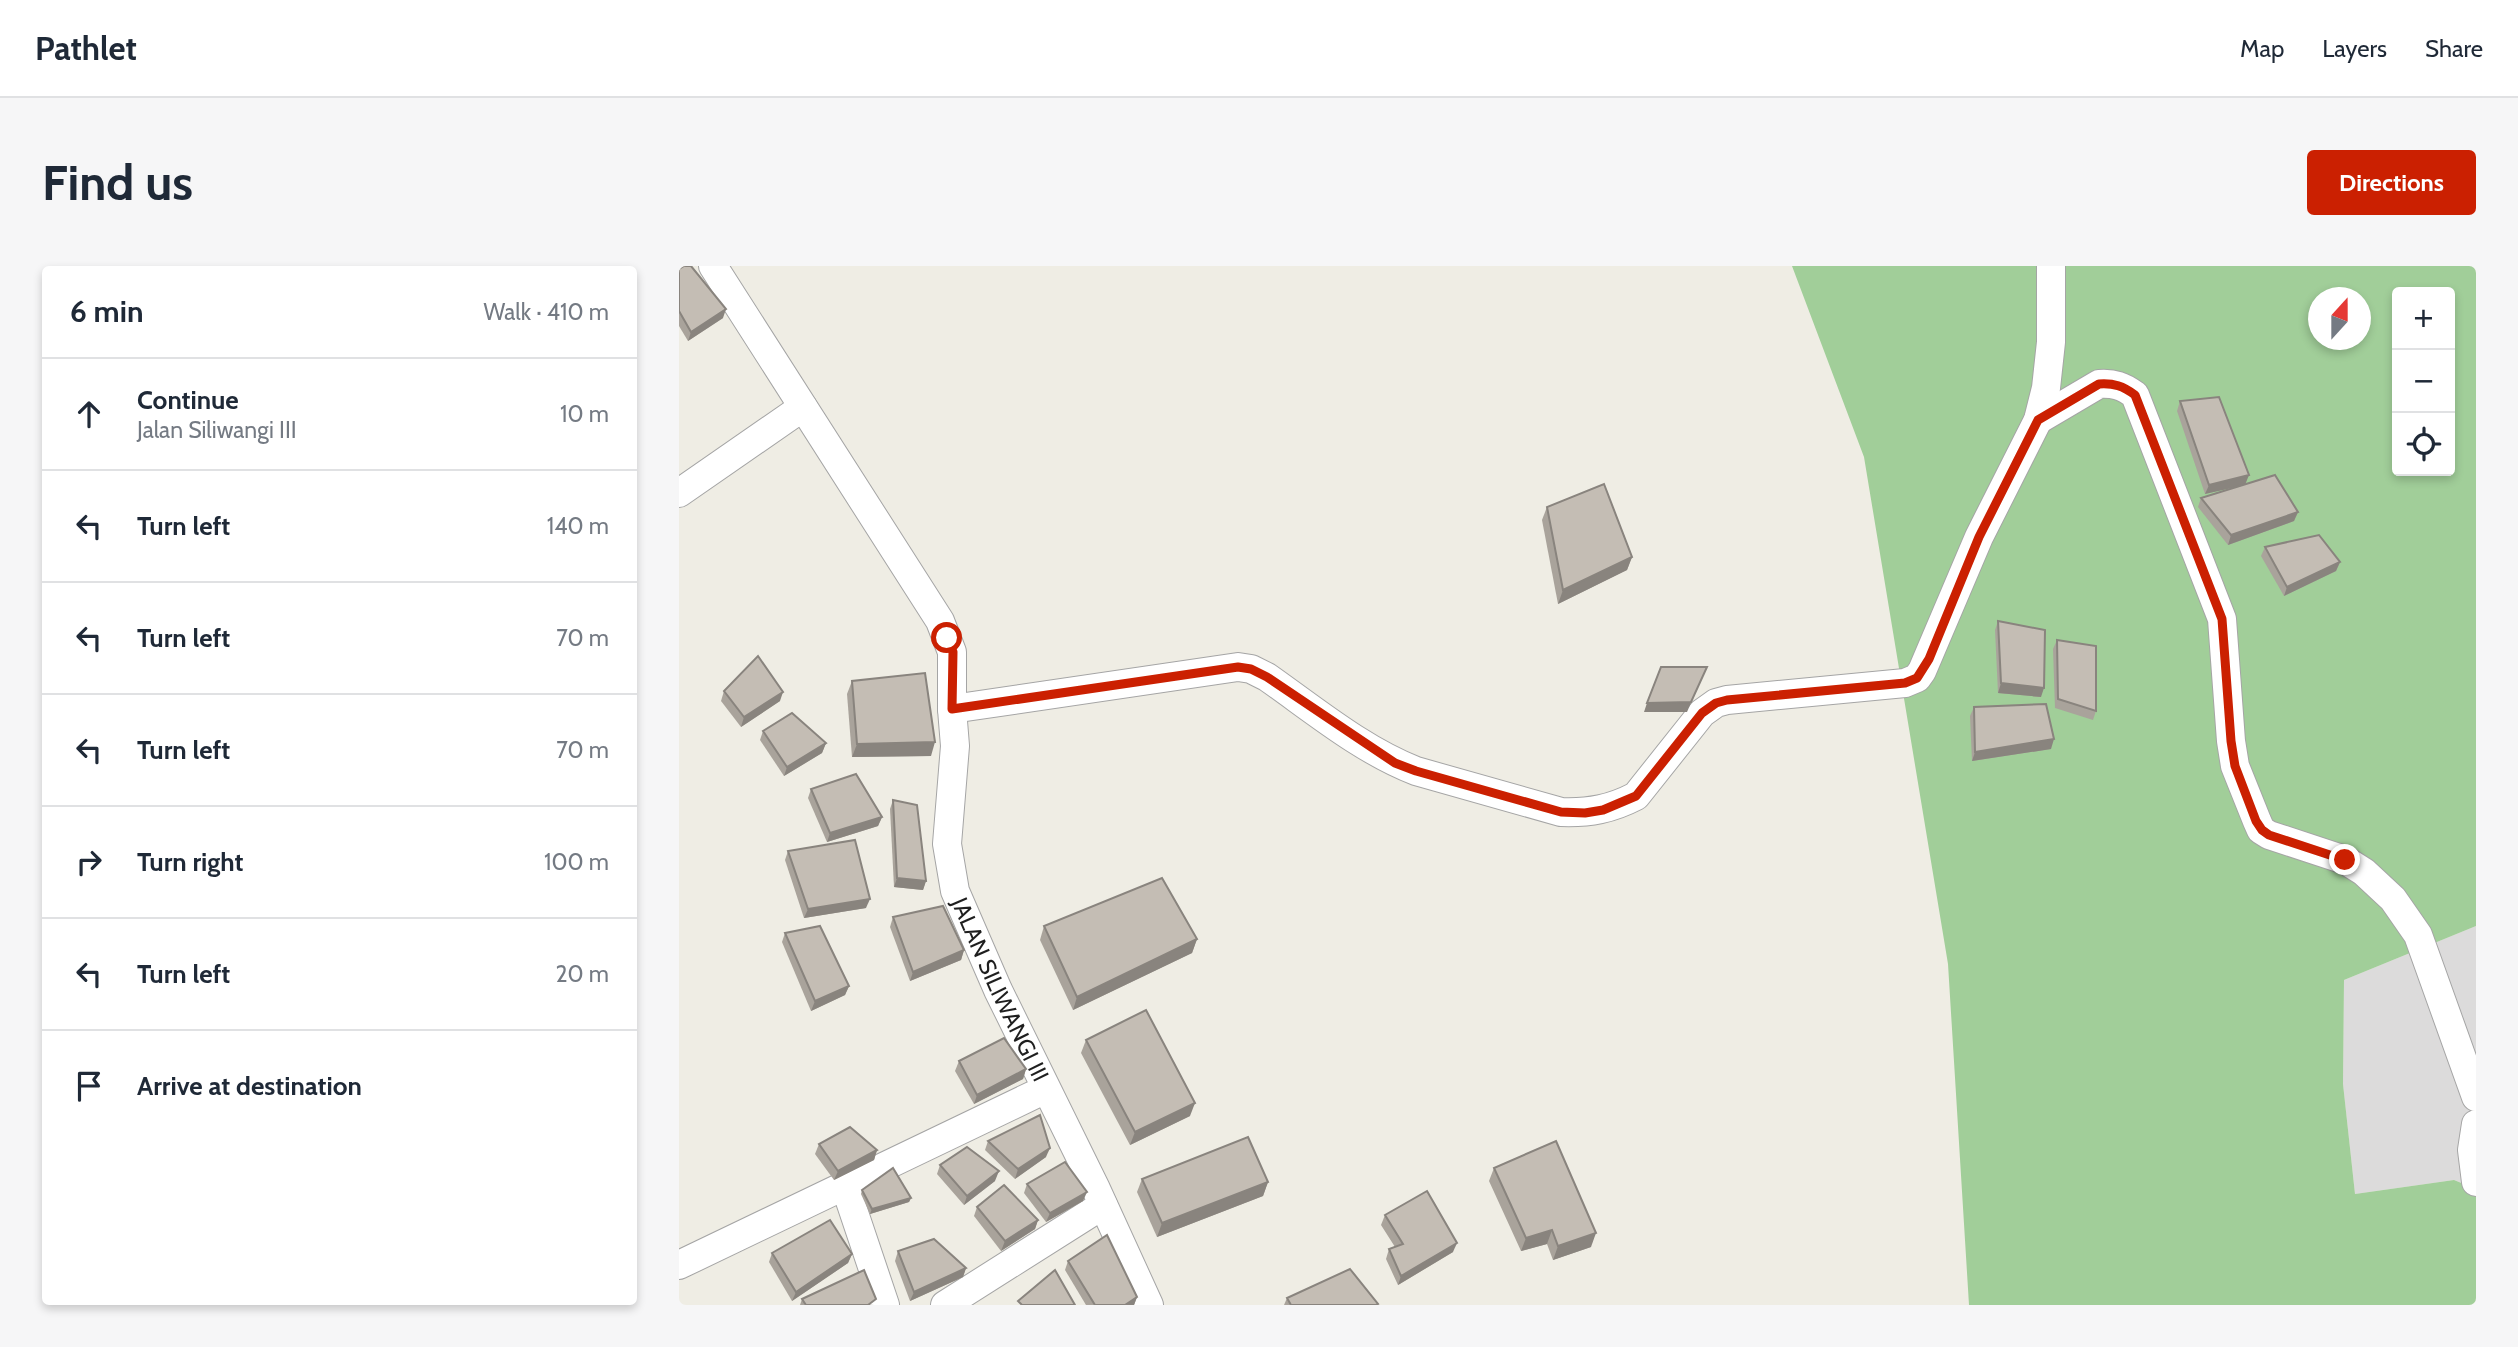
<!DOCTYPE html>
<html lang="en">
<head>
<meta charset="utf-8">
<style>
  :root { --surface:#fff; --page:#f6f6f7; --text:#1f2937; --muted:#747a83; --line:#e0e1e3; --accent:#cb2001 }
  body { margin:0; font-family:Cabin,sans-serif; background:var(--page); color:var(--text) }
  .controls { position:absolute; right:21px; top:21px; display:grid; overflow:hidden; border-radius:7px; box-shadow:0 4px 10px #0003 }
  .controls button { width:63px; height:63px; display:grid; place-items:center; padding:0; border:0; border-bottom:2px solid var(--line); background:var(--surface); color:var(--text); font:35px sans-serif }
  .compass { position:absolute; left:1629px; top:21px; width:63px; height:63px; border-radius:50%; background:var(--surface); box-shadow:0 4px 10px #0003; rotate:21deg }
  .stop { position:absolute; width:21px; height:21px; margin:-16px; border:5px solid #cb2001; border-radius:50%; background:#fff }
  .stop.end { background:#cb2001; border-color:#fff; box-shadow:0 2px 7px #0008 }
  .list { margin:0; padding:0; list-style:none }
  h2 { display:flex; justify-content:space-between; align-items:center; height:91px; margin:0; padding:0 28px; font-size:30px }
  h2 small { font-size:23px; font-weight:400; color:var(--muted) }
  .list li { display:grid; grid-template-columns:46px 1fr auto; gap:21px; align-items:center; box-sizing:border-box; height:112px; padding:0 28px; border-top:2px solid var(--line) }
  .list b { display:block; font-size:26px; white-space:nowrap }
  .list p { margin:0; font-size:23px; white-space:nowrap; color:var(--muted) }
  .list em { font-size:23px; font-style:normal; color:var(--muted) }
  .icon { flex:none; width:38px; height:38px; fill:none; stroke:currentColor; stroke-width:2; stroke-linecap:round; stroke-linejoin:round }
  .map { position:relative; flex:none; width:1797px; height:1039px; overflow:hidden; border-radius:7px }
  header { display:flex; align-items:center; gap:42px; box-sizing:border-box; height:98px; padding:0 35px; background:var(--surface); border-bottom:2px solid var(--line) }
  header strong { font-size:33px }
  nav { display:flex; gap:38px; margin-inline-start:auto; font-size:24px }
  .intro { display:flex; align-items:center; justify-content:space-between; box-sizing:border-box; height:168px; padding:0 42px }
  h1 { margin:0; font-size:49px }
  .button { padding:18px 32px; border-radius:7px; background:var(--accent); color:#fff; font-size:24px; font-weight:700 }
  main { display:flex; gap:42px; padding:0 42px }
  aside { flex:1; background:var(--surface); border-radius:7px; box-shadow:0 4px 10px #0003 }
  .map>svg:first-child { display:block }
  .residential { fill:#dcdbdb }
  .forest { fill:#a1ce99; fill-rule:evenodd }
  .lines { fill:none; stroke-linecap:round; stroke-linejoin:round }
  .street-casing { stroke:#a5a5a5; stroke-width:30 }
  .street { stroke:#fff; stroke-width:28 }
  .wall { fill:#a9a39b }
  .shaded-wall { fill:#89847e }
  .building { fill:#c4bdb4; stroke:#89847e; stroke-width:2 }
  .route { stroke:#cb2001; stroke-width:9 }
  .labels { text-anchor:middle; stroke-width:5; stroke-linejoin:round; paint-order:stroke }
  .street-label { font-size:23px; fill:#1e1e1e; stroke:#fff }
</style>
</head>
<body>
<header>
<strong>Pathlet</strong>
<nav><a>Map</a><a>Layers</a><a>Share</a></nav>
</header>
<div class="intro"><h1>Find us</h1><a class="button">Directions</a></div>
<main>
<aside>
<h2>6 min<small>Walk · 410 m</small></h2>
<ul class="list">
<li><svg class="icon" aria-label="ahead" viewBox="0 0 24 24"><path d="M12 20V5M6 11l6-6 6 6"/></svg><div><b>Continue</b><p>Jalan Siliwangi III</p></div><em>10 m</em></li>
<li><svg class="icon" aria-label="left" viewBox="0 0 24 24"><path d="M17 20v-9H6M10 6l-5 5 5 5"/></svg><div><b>Turn left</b></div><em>140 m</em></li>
<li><svg class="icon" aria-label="left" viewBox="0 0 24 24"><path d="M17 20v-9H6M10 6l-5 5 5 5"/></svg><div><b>Turn left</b></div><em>70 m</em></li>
<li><svg class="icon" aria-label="left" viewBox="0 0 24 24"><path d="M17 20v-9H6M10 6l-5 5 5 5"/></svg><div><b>Turn left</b></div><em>70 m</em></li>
<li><svg class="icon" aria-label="right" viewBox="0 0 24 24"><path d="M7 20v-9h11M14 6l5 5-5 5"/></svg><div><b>Turn right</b></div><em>100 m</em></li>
<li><svg class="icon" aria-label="left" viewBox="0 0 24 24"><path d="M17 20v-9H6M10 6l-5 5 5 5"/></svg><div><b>Turn left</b></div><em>20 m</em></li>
<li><svg class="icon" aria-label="arrive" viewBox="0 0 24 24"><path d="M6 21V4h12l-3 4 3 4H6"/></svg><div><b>Arrive at destination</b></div></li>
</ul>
</aside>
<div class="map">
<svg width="1797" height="1039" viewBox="0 0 1797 1039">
  <rect width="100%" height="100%" fill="#efede4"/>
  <path class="residential" d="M 1797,660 L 1797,923 L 1775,914 L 1676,928 L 1664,818 L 1665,714 Z"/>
  <path class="forest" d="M 1113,0 L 1797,0 L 1797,660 L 1665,714 L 1664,818 L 1676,928 L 1775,914 L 1797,923 L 1797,1039 L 1290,1039 L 1269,698 L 1185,191 ZM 1718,26 L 1771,26 L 1771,205 L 1718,205 ZM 1640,32 L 1682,32 L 1682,74 L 1640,74 Z"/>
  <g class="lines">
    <defs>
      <g id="street">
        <path id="s1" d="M 34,0 L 261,355 L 273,386 L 273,443 L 276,480 L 268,578 L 276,625 L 319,724 L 417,923 L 470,1039"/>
        <path d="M 1359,154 L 1420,118 C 1435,117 1444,120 1456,129 L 1543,353 L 1552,475 L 1556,500 L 1578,555 L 1582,564 L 1590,569 L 1666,594 L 1685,606 L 1714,633 L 1739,669 L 1797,831"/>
        <path d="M 0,227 L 124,141"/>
        <path d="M 273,443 L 559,401 L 572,403 L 588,411 C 635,444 683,484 737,505 L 882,546 C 911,547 932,543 957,530 L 1023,447 L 1037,437 L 1048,434 L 1226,417 L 1238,412 L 1243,405 L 1300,271 L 1359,154 L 1367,122 L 1372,76 L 1372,0"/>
        <path d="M 1797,858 L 1793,884 L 1797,916"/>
        <path d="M 166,920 L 206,1039"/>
        <path d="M 0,999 L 367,823"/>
        <path d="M 266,1039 L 424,939"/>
      </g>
    </defs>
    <use href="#street" class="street-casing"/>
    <use href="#street" class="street"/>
  </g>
  <g class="wall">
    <path d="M 0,3 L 44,52 L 9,75 L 0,60 Z"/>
    <path d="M 1501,135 L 1566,219 L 1619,246 L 1615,255 L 1549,279 L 1519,241 L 1522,232 L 1564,219 L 1526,228 L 1498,145 Z"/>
    <path d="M 868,241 L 953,291 L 948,304 L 879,338 L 863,254 Z"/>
    <path d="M 1586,281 L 1661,296 L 1657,305 L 1605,330 L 1582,290 Z"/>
    <path d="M 1319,355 L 1362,431 L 1319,427 L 1316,364 Z"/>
    <path d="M 1378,374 L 1417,445 L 1414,454 L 1376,442 L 1374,383 Z"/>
    <path d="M 173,415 L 252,490 L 173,491 L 168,428 Z"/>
    <path d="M 45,425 L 101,435 L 62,461 L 42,435 Z"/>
    <path d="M 1295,441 L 1372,483 L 1293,495 L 1291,450 Z"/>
    <path d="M 84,465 L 147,477 L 143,487 L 105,510 L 81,474 Z"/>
    <path d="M 132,523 L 203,551 L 199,560 L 148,576 L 129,532 Z"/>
    <path d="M 214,534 L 247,615 L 244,624 L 215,621 L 211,543 Z"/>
    <path d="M 109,585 L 187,642 L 125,652 L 106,594 Z"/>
    <path d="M 214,651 L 285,684 L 282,694 L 231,715 L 211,661 Z"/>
    <path d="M 365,660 L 518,673 L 513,687 L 394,744 L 361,674 Z"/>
    <path d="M 106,667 L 170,720 L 166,729 L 132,745 L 103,676 Z"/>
    <path d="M 407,774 L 511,850 L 451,879 L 402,787 Z"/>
    <path d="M 280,795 L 347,803 L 344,813 L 295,838 L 276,805 Z"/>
    <path d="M 309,875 L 367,891 L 336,913 L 306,884 Z"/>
    <path d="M 140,878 L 198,884 L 195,894 L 155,914 L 136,888 Z"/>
    <path d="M 261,899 L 316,915 L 285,939 L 258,908 Z"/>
    <path d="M 815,902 L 912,981 L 874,994 L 868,978 L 842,985 L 810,915 Z"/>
    <path d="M 463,913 L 589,916 L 584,930 L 478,971 L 458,926 Z"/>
    <path d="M 348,918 L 404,935 L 367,956 L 345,927 Z"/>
    <path d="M 183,924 L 232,932 L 230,936 L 191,948 L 182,928 Z"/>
    <path d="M 298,941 L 359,954 L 356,963 L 322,985 L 295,950 Z"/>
    <path d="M 706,949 L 774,986 L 719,1019 L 707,993 L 710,983 L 716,981 L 702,959 Z"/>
    <path d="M 219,985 L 287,1002 L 284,1011 L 231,1035 L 216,995 Z"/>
    <path d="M 93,987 L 173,988 L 169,997 L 113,1035 L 90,996 Z"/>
    <path d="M 389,995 L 458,1031 L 455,1039 L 407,1039 L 386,1004 Z"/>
    <path d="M 608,1032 L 699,1038 L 699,1039 L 605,1039 Z"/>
    <path d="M 123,1033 L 195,1039 L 121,1039 Z"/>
  </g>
  <g class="shaded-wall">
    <path d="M 47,43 L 44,52 L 9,75 L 12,66 Z"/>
    <path d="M 1570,209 L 1566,219 L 1526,228 L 1530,219 Z"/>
    <path d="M 1619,246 L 1615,255 L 1549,279 L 1552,269 Z"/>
    <path d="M 953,291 L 948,304 L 879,338 L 884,324 Z"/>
    <path d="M 1661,296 L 1657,305 L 1605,330 L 1608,321 Z"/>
    <path d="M 1028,401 L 1008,446 L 965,446 L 968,437 Z"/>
    <path d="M 1322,417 L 1365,422 L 1362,431 L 1319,427 Z"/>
    <path d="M 104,426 L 101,435 L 62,461 L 65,451 Z"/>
    <path d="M 1375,473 L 1372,483 L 1293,495 L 1296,486 Z"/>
    <path d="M 256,476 L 252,490 L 173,491 L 178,478 Z"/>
    <path d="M 147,477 L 143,487 L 105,510 L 108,501 Z"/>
    <path d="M 203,551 L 199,560 L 148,576 L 151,567 Z"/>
    <path d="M 218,612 L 247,615 L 244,624 L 215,621 Z"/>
    <path d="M 191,633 L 187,642 L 125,652 L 129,643 Z"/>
    <path d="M 518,673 L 513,687 L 394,744 L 398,731 Z"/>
    <path d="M 285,684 L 282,694 L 231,715 L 234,706 Z"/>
    <path d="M 170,720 L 166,729 L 132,745 L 136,735 Z"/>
    <path d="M 347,803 L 344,813 L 295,838 L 298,829 Z"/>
    <path d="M 516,837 L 511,850 L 451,879 L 456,866 Z"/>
    <path d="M 371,882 L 367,891 L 336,913 L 339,903 Z"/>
    <path d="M 198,884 L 195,894 L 155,914 L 159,905 Z"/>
    <path d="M 320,905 L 316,915 L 285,939 L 288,930 Z"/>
    <path d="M 589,916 L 584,930 L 478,971 L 483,957 Z"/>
    <path d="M 408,926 L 404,935 L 367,956 L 371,947 Z"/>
    <path d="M 232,932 L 230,936 L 191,948 L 193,943 Z"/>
    <path d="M 359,954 L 356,963 L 322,985 L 326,975 Z"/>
    <path d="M 873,964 L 868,978 L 842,985 L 847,972 Z"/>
    <path d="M 917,967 L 912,981 L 874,994 L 879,980 Z"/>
    <path d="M 778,977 L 774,986 L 719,1019 L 722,1010 Z"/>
    <path d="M 173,988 L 169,997 L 113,1035 L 117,1026 Z"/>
    <path d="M 287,1002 L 284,1011 L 231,1035 L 235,1026 Z"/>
    <path d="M 458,1031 L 455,1039 L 446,1039 Z"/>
  </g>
  <g class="building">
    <path d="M 5,0 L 12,0 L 47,43 L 12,66 L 0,45 L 0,3 Z"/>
    <path d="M 1540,131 L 1570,209 L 1530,219 L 1501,135 Z"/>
    <path d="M 1596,209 L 1619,246 L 1552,269 L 1522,232 Z"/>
    <path d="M 925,218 L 953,291 L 884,324 L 868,241 Z"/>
    <path d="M 1640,269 L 1661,296 L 1608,321 L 1586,281 Z"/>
    <path d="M 1319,355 L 1366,364 L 1365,422 L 1322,417 Z"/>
    <path d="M 1378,374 L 1417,380 L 1417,445 L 1379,433 Z"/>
    <path d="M 79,390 L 104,426 L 65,451 L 45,425 Z"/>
    <path d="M 982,401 L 1028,401 L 1012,436 L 968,437 Z"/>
    <path d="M 246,407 L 256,476 L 178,478 L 173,415 Z"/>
    <path d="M 1367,438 L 1375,473 L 1296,486 L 1295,441 Z"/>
    <path d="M 113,447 L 147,477 L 108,501 L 84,465 Z"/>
    <path d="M 177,508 L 203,551 L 151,567 L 132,523 Z"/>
    <path d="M 214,534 L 238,539 L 247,615 L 218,612 Z"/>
    <path d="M 176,574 L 191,633 L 129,643 L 109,585 Z"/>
    <path d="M 483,612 L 518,673 L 398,731 L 365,660 Z"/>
    <path d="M 264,640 L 285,684 L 234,706 L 214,651 Z"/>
    <path d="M 141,660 L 170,720 L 136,735 L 106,667 Z"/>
    <path d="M 467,744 L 516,837 L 456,866 L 407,774 Z"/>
    <path d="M 325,772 L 347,803 L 298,829 L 280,795 Z"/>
    <path d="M 361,849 L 371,882 L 339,903 L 309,875 Z"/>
    <path d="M 171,861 L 198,884 L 159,905 L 140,878 Z"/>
    <path d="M 569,871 L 589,916 L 483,957 L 463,913 Z"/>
    <path d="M 877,875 L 917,967 L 879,980 L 873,964 L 847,972 L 815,902 Z"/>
    <path d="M 288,881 L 320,905 L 288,930 L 261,899 Z"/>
    <path d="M 386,896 L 408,926 L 371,947 L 348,918 Z"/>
    <path d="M 214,902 L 232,932 L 193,943 L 183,924 Z"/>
    <path d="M 325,919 L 359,954 L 326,975 L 298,941 Z"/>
    <path d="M 748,925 L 778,977 L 722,1010 L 710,983 L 724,978 L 706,949 Z"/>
    <path d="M 151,954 L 173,988 L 117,1026 L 93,987 Z"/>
    <path d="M 428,969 L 458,1031 L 446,1039 L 416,1039 L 389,995 Z"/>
    <path d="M 255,973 L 287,1002 L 235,1026 L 219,985 Z"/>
    <path d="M 671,1003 L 699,1038 L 697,1039 L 612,1039 L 608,1032 Z"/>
    <path d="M 185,1004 L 197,1033 L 189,1039 L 127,1039 L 123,1033 Z"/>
    <path d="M 376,1004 L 396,1039 L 343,1039 L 339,1035 Z"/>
  </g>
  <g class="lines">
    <path class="route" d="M 268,372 L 274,386 L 273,443 L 559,401 L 572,403 L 588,411 L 716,497 L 737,505 L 882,546 L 906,547 L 924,544 L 957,530 L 1023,447 L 1037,437 L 1048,434 L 1226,417 L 1238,412 L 1250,393 L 1300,271 L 1359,154 L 1420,118 C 1435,117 1444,120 1456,129 L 1543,353 L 1552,475 L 1556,500 L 1577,555 L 1583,564 L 1590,569 L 1666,594"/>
  </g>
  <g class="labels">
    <g class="street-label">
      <text dy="8" stroke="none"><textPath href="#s1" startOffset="803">JALAN SILIWANGI III</textPath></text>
    </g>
  </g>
</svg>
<div class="controls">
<button>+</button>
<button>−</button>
<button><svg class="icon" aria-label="locate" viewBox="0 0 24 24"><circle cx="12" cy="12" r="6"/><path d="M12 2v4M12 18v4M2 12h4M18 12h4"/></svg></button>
</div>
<svg class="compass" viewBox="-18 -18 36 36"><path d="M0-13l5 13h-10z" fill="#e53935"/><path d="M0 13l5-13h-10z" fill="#747a83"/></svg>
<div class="stop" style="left:268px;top:372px"></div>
<div class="stop end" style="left:1666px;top:594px"></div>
</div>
</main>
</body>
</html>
